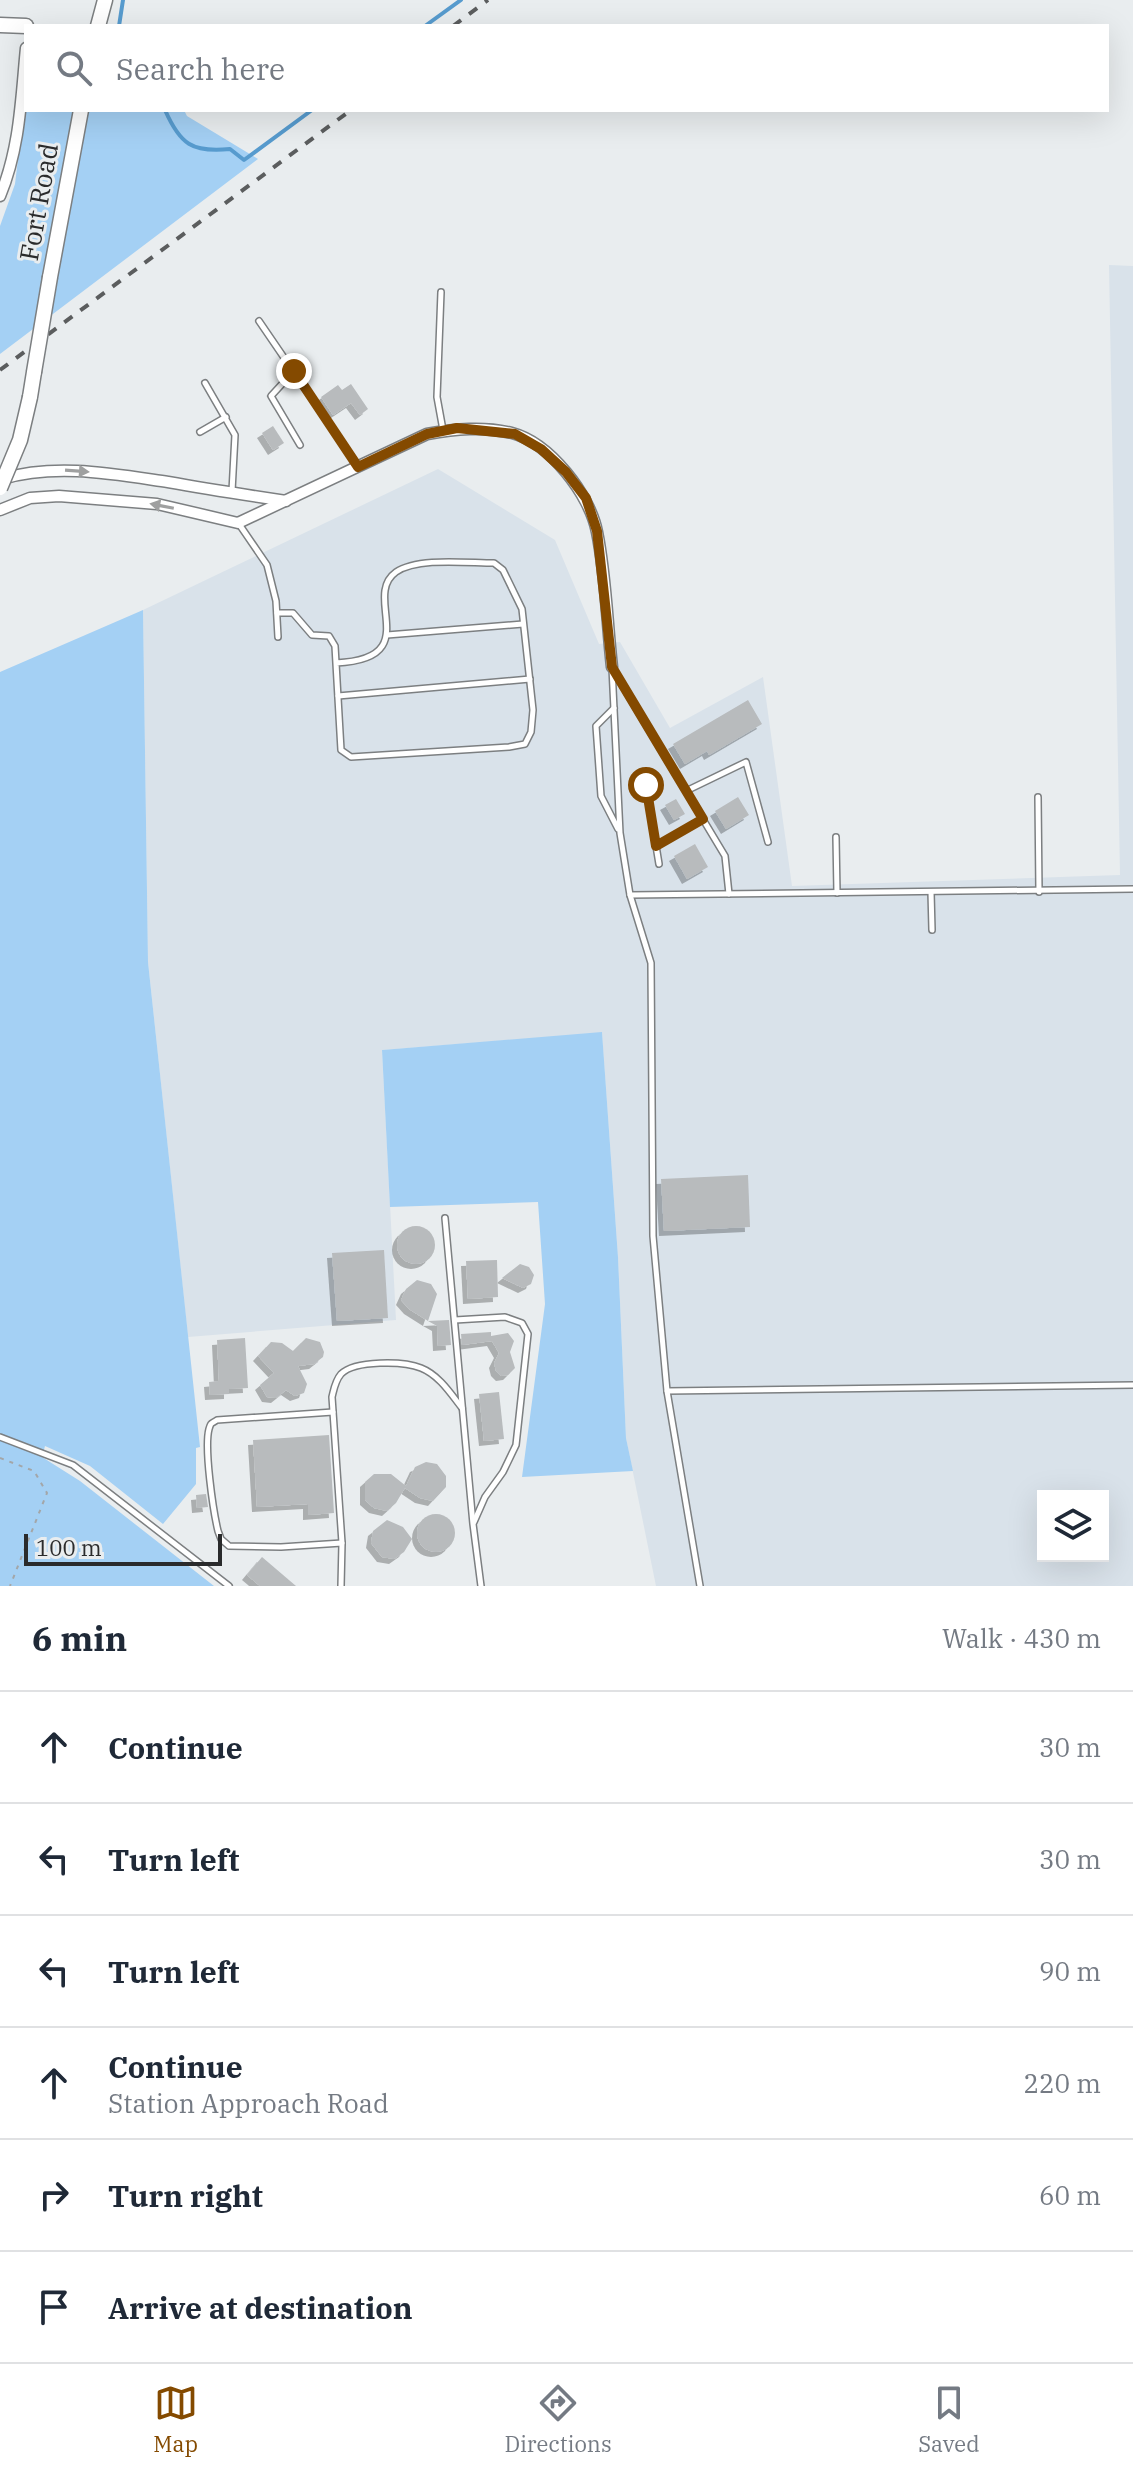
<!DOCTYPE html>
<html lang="en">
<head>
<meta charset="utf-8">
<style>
  :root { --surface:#fff; --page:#f2f2f3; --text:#1f2937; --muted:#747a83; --line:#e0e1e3; --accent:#844a00 }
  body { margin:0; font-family:"IBM Plex Serif",serif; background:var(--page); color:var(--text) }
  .controls { position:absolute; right:24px; bottom:24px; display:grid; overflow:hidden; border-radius:0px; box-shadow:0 8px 32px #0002 }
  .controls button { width:72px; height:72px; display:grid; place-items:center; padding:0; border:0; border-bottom:2px solid var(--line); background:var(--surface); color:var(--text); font:40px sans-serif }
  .scale { position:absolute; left:24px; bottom:20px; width:198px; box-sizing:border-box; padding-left:8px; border:4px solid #2a2b2c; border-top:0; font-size:22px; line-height:28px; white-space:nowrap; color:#2a2b2c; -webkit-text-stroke:6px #e9edef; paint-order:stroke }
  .stop { position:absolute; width:24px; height:24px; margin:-18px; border:6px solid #844a00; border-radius:50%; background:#fff }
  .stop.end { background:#844a00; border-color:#fff; box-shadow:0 2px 8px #0008 }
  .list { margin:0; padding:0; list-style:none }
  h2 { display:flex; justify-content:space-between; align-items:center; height:104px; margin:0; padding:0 32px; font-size:34px }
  h2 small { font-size:26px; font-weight:400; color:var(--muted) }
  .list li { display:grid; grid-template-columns:52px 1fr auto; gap:24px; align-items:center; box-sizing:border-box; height:112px; padding:0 32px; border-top:2px solid var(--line) }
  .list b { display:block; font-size:30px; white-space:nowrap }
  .list p { margin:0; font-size:26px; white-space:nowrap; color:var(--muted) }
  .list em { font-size:26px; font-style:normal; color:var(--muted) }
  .icon { flex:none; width:44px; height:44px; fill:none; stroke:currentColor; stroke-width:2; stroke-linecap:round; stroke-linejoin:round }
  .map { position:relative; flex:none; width:1133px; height:1586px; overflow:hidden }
  .search { position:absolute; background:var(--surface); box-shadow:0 8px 32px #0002; left:24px; right:24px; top:24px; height:88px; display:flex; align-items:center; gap:20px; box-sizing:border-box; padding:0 28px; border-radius:0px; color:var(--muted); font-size:30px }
  .sheet { height:776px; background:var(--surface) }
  nav { display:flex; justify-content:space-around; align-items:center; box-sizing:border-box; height:112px; border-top:2px solid var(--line); background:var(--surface); font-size:22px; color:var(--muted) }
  nav a { display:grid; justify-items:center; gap:4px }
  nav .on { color:var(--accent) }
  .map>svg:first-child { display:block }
  .built { fill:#d9e2ea; fill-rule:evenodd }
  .green { fill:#a4d0f4 }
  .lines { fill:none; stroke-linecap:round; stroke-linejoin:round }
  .stream { stroke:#579bce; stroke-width:4 }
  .building { fill:#b8bbbd; filter:url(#shadow) }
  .lane-casing { stroke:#7c7f81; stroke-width:8 }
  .street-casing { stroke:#7c7f81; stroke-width:13 }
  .secondary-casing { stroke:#7c7f81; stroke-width:17 }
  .path { stroke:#a3a6a8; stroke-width:2; stroke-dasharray:4 6; stroke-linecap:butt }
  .lane { stroke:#fff; stroke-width:5 }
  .street { stroke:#fff; stroke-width:10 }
  .secondary { stroke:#fff; stroke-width:14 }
  .rail { stroke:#5b5d5e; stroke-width:4; stroke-dasharray:10 10; stroke-linecap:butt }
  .secondary-bridge-casing { stroke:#7c7f81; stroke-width:17; stroke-linecap:butt }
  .secondary-bridge { stroke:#fff; stroke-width:14 }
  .oneway { fill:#9fa0a0 }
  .route { stroke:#844a00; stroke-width:10 }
  .labels { text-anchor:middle; stroke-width:6; stroke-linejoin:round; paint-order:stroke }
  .street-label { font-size:26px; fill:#2a2b2c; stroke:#e9edef }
</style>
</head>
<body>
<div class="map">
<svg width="1133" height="1586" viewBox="0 0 1133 1586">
  <defs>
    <filter id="shadow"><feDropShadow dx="-5" dy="5" stdDeviation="0" flood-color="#0004"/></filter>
  </defs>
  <rect width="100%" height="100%" fill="#e9edef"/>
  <path class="built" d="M 1109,265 L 1133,266 L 1133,1586 L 656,1586 L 626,1438 L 618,1257 L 602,1033 L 382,1050 L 396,1320 L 188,1337 L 148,962 L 143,610 L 438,469 L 555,540 L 599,644 L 620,642 L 670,728 L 763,677 L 792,886 L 1120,875 ZM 1043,1496 L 1103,1496 L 1103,1556 L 1043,1556 Z"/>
  <g class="green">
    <path d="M 26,92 L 26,110 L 184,110 L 187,116 L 258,159 L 0,354 L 0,226 L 15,184 Z"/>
    <path d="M 143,610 L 148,962 L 200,1447 L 196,1448 L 196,1484 L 163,1524 L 90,1466 L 45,1446 L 42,1457 L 80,1481 L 214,1586 L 0,1586 L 0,672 Z"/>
    <path d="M 602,1032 L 618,1257 L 626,1438 L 633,1471 L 522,1477 L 545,1304 L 538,1202 L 390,1207 L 382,1050 Z"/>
  </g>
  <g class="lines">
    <g class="stream">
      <path d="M 119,26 L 123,0"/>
      <path d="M 425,26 L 461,0"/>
      <path d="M 165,110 C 180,144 192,153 230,149 L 244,160 L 312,110"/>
    </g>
  </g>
  <g class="building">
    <path d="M 351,384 L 368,409 L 360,415 L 351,403 L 333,415 L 321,397 L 338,385 L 342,390 Z"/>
    <path d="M 273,426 L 284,443 L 273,450 L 262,433 Z"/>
    <path d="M 748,700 L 762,724 L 709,755 L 707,751 L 685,764 L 673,744 Z"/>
    <path d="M 738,797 L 749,815 L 726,829 L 715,811 Z"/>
    <path d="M 676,799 L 685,814 L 674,820 L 665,805 Z"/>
    <path d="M 695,844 L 708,867 L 687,879 L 674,856 Z"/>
    <path d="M 748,1175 L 750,1227 L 664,1231 L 661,1179 Z"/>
    <circle cx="416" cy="1245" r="19"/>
    <path d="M 384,1250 L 388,1318 L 337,1321 L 332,1253 Z"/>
    <path d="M 497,1260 L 498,1297 L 468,1299 L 466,1261 Z"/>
    <path d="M 520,1264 L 529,1267 L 534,1275 L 531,1284 L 523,1288 L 502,1278 Z"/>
    <path d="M 417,1280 L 431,1284 L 437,1294 L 428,1321 L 409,1309 L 401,1300 L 406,1289 Z"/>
    <path d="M 449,1320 L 451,1345 L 438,1346 L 437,1326 L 428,1321 Z"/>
    <path d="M 491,1332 L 491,1336 L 508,1333 L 514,1341 L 510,1352 L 515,1368 L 508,1375 L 501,1376 L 496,1371 L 494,1363 L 499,1353 L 492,1341 L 462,1345 L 461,1334 Z"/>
    <path d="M 245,1338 L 248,1388 L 229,1389 L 229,1394 L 210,1395 L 209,1382 L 219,1381 L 217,1340 Z"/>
    <path d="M 306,1338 L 320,1342 L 324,1352 L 323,1357 L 314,1364 L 298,1366 L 307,1384 L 304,1393 L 295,1396 L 286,1390 L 276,1398 L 267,1397 L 260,1385 L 274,1373 L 258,1356 L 271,1342 L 282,1343 L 293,1351 Z"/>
    <path d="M 499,1392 L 504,1439 L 484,1441 L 479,1394 Z"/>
    <path d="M 329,1435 L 334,1513 L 308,1515 L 308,1504 L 257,1507 L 253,1440 Z"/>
    <path d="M 426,1462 L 437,1464 L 446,1476 L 446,1487 L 433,1501 L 420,1498 L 405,1488 L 406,1486 L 396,1503 L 387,1511 L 374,1508 L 365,1500 L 365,1482 L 374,1474 L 391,1474 L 406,1486 L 415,1467 Z"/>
    <path d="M 206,1494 L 208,1507 L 197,1508 L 196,1495 Z"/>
    <circle cx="436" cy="1533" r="19"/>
    <path d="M 387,1520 L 403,1527 L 412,1539 L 404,1552 L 394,1559 L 382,1557 L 371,1543 L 373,1531 Z"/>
    <path d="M 262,1557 L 296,1586 L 260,1586 L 247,1575 Z"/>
  </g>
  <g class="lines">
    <defs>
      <g id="lane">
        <path d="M 441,292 L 437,397 L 443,430"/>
        <path d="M 259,321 L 358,466"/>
        <path d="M 294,371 L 271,396 L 300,445"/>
        <path d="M 205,383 L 235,435 L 232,491"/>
        <path d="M 200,432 L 226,417"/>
        <path d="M 239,524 L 267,565 L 276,601 L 278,637"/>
        <path d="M 277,613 L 293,613 L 312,635 L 329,636 L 335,646 L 341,750 L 351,757 L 509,747 L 525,744 L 531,732 L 533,710 L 522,609 L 503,570 L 494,563 C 467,563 418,557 396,572 C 361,597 426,659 336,663"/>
        <path d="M 387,635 L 523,624"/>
        <path d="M 612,668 L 620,833 L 630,895 L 651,963 L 653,1236 L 667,1391 L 700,1586"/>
        <path d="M 612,668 L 725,856 L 729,894"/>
        <path d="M 338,696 L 530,679"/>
        <path d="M 614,708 L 596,726 L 601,796 L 618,829"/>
        <path d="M 646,785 L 659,864"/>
        <path d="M 686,791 L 746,762 L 768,842"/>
        <path d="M 1038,797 L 1039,892"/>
        <path d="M 836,837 L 837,893"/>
        <path d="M 656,846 L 703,819"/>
        <path d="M 931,892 L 932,930"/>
        <path d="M 630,895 L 1133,889"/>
        <path d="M 445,1218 L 473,1524 L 481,1586"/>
        <path d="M 455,1320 L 505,1317 L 522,1323 L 528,1334 L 516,1445 L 503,1472 L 485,1497 L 474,1522"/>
        <path d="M 667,1391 L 1133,1385"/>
        <path d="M 333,1412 L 217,1420 C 211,1424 211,1422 209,1429 C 204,1448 213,1510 218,1531 L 221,1539 L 229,1546 L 281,1547 L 342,1543"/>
        <path d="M 0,1437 L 73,1465 L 229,1586"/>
        <path d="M 341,1586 L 342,1543 L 332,1397 C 334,1389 335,1381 341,1374 C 355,1360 404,1361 421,1368 C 439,1375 451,1394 462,1408"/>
      </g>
      <g id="street">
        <path d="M 0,196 C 20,148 21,99 26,48"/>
        <path d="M 2,479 C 56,463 113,474 168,482 C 207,489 246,495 286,501"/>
        <path d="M 0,510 L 30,498 L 59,496 L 157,504 L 238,523 L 427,434 C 455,429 483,426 512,433 C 550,443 590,495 597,532 C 606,576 607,623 612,667"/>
      </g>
      <g id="secondary">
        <path d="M 0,25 L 26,26"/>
        <path d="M 98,26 L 105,0"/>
        <path d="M 50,277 L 81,110"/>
        <path d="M 30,397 L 34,372"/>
      </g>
    </defs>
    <use href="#lane" class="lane-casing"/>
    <use href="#street" class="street-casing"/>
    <use href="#secondary" class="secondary-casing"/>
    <path class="path" d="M 0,1458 L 34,1471 L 47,1493 L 10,1586"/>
    <use href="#lane" class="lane"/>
    <use href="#street" class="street"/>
    <use href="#secondary" class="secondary"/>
    <g class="rail">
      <path d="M 453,26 L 488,0"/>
      <path d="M 0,370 L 351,110"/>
    </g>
    <defs>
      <g id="secondary-bridge">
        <path d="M 34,372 L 50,277"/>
        <path d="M 0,488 L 20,440 L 30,397"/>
      </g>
    </defs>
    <use href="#secondary-bridge" class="secondary-bridge-casing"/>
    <use href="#secondary-bridge" class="secondary-bridge"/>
  </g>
  <defs><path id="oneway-solid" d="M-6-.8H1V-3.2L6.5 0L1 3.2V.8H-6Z" transform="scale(2)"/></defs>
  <g class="oneway">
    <use href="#oneway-solid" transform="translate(77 471) rotate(4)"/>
    <use href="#oneway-solid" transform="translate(162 506) rotate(-169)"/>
  </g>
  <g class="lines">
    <path class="route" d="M 294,371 L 358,467 L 427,434 L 457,428 L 515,434 L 541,449 L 566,472 L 586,498 L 597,531 L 612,667 L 703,819 L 656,846 L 646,785"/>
  </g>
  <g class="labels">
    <g class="street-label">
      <text transform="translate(39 202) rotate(-80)" y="9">Fort Road</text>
    </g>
  </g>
</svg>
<div class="controls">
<button><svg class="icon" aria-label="layers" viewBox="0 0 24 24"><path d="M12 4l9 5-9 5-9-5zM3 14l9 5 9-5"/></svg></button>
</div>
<div class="scale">100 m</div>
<div class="stop" style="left:646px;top:785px"></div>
<div class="stop end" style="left:294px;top:371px"></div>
<div class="search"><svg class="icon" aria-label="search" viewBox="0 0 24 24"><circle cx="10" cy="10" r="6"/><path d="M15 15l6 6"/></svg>Search here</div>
</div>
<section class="sheet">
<h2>6 min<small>Walk · 430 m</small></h2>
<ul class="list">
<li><svg class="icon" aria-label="ahead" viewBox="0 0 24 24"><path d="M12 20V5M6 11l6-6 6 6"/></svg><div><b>Continue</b></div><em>30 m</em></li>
<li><svg class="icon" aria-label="left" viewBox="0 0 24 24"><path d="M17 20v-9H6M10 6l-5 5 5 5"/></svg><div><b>Turn left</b></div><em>30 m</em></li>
<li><svg class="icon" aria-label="left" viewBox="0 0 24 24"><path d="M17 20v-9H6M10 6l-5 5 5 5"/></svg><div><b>Turn left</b></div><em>90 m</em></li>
<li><svg class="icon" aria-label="ahead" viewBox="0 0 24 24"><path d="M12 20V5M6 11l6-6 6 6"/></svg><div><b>Continue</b><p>Station Approach Road</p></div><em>220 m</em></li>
<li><svg class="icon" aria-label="right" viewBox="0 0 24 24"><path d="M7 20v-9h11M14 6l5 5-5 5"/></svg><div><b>Turn right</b></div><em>60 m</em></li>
<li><svg class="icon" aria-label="arrive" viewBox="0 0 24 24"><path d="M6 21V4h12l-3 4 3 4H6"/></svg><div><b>Arrive at destination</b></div></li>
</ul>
</section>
<nav>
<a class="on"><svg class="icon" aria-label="map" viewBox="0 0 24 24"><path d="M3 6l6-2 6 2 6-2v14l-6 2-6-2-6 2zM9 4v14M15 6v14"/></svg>Map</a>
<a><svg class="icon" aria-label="directions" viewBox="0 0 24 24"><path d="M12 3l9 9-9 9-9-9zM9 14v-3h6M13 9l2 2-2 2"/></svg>Directions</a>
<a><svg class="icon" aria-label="saved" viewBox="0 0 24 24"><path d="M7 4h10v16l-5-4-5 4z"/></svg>Saved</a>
</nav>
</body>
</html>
